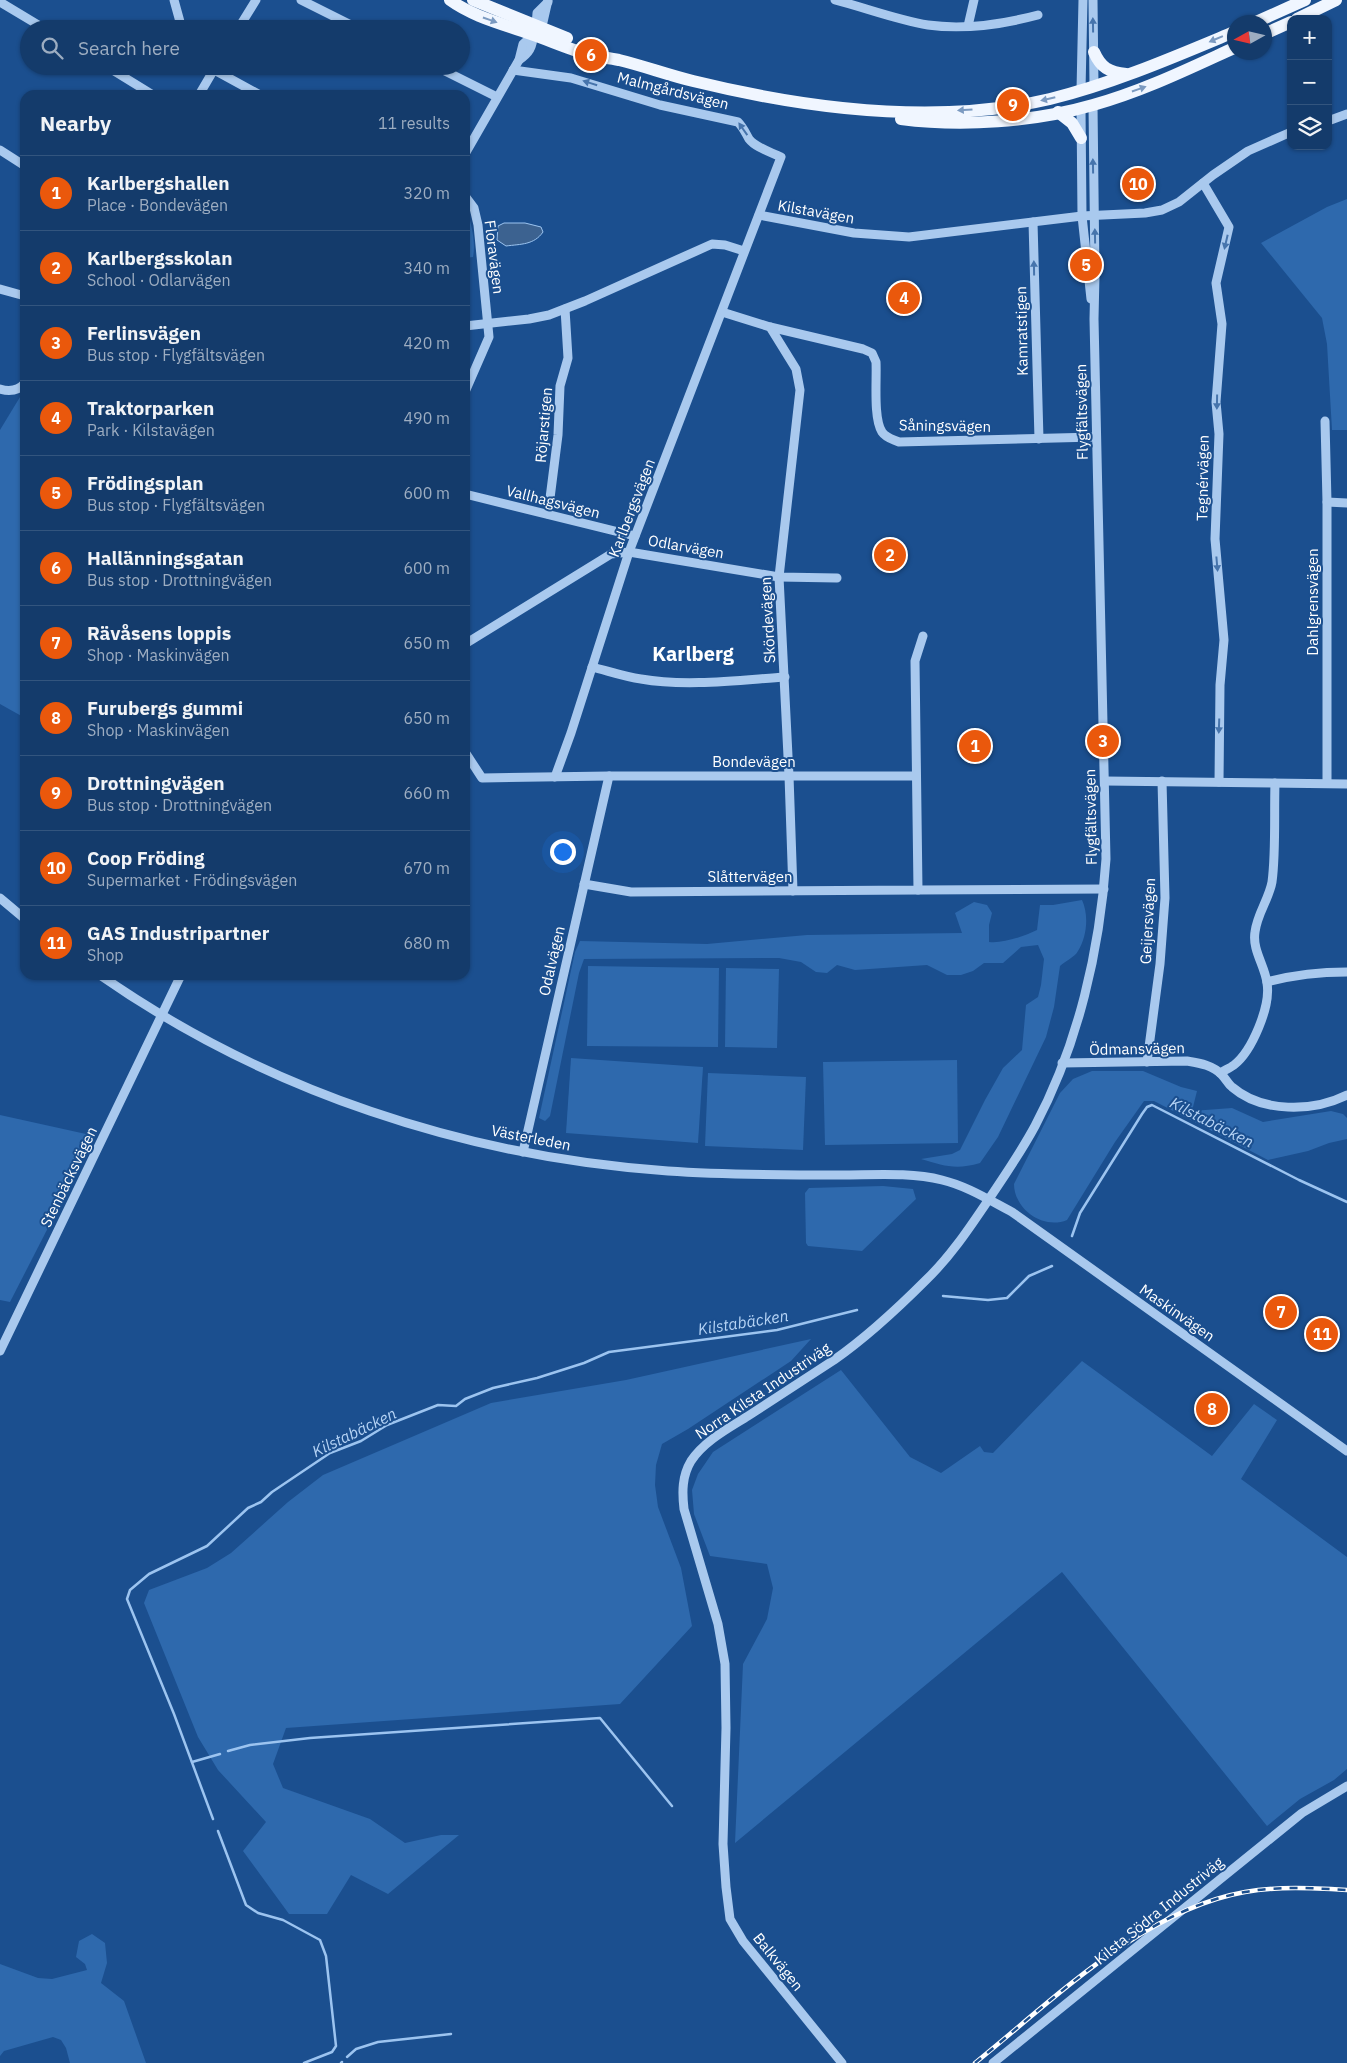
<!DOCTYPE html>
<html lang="en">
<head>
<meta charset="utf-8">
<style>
  :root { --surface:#143b6b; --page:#1d4271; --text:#f1f3f6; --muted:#9dadc1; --line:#33557e; --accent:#ea580c }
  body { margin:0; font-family:"IBM Plex Sans",sans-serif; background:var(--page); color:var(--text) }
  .controls { position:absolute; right:15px; top:15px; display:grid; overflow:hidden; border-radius:10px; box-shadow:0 1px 4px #0004 }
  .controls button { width:45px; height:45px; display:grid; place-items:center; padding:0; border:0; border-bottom:1px solid var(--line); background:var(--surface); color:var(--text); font:25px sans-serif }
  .compass { position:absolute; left:1227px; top:15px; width:45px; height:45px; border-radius:50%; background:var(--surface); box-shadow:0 1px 4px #0004; rotate:262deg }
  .you { position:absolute; left:562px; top:851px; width:18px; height:18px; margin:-12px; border:4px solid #fff; border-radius:50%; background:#1a73e8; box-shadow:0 0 0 8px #1a73e833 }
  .badge { display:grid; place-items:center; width:32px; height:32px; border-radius:50%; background:var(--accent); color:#fff; font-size:16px; font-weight:700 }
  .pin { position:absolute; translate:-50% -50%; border:2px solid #fff; box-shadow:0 1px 5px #0006 }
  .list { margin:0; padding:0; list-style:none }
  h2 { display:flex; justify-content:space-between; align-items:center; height:65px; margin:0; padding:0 20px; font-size:21px }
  h2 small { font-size:16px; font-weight:400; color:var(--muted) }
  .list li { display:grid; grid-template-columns:32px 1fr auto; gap:15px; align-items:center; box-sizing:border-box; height:75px; padding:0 20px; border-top:1px solid var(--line) }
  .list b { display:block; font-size:19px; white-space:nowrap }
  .list p { margin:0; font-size:16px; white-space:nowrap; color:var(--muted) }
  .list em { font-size:16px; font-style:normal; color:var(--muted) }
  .icon { flex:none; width:28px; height:28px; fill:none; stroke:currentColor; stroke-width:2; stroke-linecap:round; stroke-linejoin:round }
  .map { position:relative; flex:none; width:1347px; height:2063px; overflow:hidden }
  .search { position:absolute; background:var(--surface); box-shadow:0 1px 4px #0004; left:20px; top:20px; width:450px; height:55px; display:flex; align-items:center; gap:12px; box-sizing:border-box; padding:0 18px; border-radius:28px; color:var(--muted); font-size:19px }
  .panel { position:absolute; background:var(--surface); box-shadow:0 1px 4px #0004; left:20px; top:90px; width:450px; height:890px; border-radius:15px }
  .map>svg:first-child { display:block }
  .green { fill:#2e69ad }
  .water { fill:#3c6290; stroke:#9cc4f0 }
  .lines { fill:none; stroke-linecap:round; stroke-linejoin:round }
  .stream { stroke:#9cc4f0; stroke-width:2.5 }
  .minor { stroke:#a9c9ee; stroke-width:9 }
  .major { stroke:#f0f6ff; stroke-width:12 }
  .rail-casing { stroke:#fff; stroke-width:4.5 }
  .rail { stroke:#1b4f8f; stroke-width:2.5; stroke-dasharray:8; stroke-linecap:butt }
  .oneway { fill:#7b9ac1 }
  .oneway2 { fill:#4674ac }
  .labels { text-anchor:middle; stroke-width:4; stroke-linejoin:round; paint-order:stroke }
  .street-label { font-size:15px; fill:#fff; stroke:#1b4f8f }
  .water-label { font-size:16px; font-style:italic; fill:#b5d3f5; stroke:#1b4f8f }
  .district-label { font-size:20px; font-weight:bold; fill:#fff; stroke:#1b4f8f }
</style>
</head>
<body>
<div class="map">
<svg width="1347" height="2063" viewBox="0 0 1347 2063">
  <rect width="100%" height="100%" fill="#1b4f8f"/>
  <g class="green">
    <path d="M 1347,199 L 1347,430 L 1332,430 L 1327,344 L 1322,318 L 1261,243 L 1327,207 Z"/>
    <path d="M 465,206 L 467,209 C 471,224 476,241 473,257 L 465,258 Z"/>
    <path d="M 20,397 L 25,397 L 25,718 L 0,704 L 0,430 Z"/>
    <path d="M 1082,900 C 1089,915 1087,937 1078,951 C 1075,957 1065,961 1060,966 L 1054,1007 L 1046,1037 L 998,1137 L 980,1163 C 956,1170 944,1166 921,1159 L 952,1154 L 960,1150 L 985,1100 L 1003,1068 L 1022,1050 L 1026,1005 L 1038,997 L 1041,985 L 1044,959 L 1038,945 L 1021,947 L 1003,963 L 984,963 L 973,971 L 961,975 L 947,975 L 927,965 L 855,970 L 837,965 L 827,973 L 816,972 L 801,962 L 779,958 L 584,959 L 579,973 L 550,1116 L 545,1121 L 539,1118 L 575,952 L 580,941 L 707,944 L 807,935 L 962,933 L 955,913 L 974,902 L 987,905 L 992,913 L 989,925 L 989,942 C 1002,944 1025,936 1037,930 L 1040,905 L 1053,905 Z"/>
    <path d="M 588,966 L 719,968 L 718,1047 L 587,1046 Z"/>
    <path d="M 726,968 L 779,969 L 777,1048 L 725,1047 Z"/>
    <path d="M 571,1058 L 703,1067 L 698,1143 L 566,1133 Z"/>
    <path d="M 957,1060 L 958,1143 L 825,1145 L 823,1062 Z"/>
    <path d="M 1092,1071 L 1143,1071 L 1181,1087 L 1197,1091 L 1192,1111 L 1232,1108 L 1263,1122 L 1331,1111 L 1343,1114 L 1347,1118 L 1347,1139 L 1329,1143 L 1308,1151 L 1268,1160 L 1154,1101 L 1144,1101 L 1115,1142 L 1067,1220 C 1043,1230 1014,1209 1014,1184 L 1060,1093 L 1073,1079 Z"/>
    <path d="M 708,1073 L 806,1077 L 803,1150 L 705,1146 Z"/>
    <path d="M 0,1115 L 95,1136 L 10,1302 L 0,1300 Z"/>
    <path d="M 883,1186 L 913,1189 L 916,1199 L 862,1251 L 808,1246 L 806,1243 L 805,1193 L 809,1188 Z"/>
    <path d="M 811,1339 L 791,1361 L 688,1429 L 662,1444 L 656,1465 L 655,1485 L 658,1507 L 681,1568 L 692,1626 L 620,1704 L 286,1728 L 273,1764 L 283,1788 L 370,1819 L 405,1843 L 441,1835 L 459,1835 L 388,1894 L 351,1875 L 327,1914 L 289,1914 L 243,1851 L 266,1822 L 218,1770 L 198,1737 L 144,1603 L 149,1590 L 207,1568 L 231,1553 L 288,1502 L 323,1475 L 491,1403 L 626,1380 Z"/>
    <path d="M 1082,1361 L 1212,1456 L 1254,1404 L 1277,1420 L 1241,1479 L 1347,1557 L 1347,1769 L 1334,1780 L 1300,1799 L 1267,1826 L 1062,1572 L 735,1843 L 743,1664 L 767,1619 L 773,1588 L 767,1564 L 710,1556 L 694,1514 L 692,1490 L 698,1474 L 713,1452 L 841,1370 L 910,1457 L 941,1473 L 980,1446 L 984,1452 L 993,1453 Z"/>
    <path d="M 92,1934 L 105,1943 L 107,1963 L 101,1983 L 124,2001 L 146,2063 L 70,2063 L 66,2048 L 61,2040 L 53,2037 L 4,2051 L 0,2056 L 0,1964 L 38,1978 L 52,1979 L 87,1970 L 85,1964 L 76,1957 L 79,1941 Z"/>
  </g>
  <path class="water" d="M 504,223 L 525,223 L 541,227 L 543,232 C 534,245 521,244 506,246 L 497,240 L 498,226 Z"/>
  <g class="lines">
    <g class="stream">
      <path d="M 1072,1236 L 1080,1213 L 1142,1114 L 1147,1107 L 1152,1105 L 1299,1180 L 1347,1202"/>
      <path d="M 943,1296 L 988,1300 L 1007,1298 L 1029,1276 L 1052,1266"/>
      <path d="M 228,1751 L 250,1745 L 310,1738 L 600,1718 L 672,1806"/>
      <path d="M 192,1762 L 220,1754"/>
      <path d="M 213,1819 L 174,1714 L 127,1599 L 130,1590 L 149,1574 L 207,1546 L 248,1508 L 261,1502 L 272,1492 L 330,1453 L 361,1441 L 387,1425 L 438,1405 L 456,1406 L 465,1399 L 493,1388 L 537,1378 L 584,1363 L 609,1352 L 777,1330 L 857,1310"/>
      <path d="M 218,1831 L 246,1905 L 258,1913 L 283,1920 L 320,1940 L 326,1956 L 336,2046 L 332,2052 L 304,2063"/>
      <path d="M 347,2057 L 356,2049 L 378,2042 L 451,2034"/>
      <path d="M 341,2063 L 342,2062"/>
    </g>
    <g class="minor">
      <path d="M 174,0 L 182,29"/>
      <path d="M 301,0 L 359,29"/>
      <path d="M 835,0 C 866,8 897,20 928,25 C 964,30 1004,24 1038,15"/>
      <path d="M 1093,0 L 1094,86"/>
      <path d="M 0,2 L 45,29"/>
      <path d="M 536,26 L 543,22 L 548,0"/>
      <path d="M 536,26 L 537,13 L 548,2"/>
      <path d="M 968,26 L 974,0"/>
      <path d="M 238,29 L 256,0"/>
      <path d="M 519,60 C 529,53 533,47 533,35"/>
      <path d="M 106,66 L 153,95"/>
      <path d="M 207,66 L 260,95"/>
      <path d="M 435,66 L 497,97"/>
      <path d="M 513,70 L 571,78 L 660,105 L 738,122 C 743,127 745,132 749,139 C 756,148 771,152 781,157 L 629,552 L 571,733 L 555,777"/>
      <path d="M 1081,90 L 1083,0"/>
      <path d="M 199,95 L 216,66"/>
      <path d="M 1081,108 L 1082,216 L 1091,299"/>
      <path d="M 1328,121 L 1347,114"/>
      <path d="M 0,150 L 25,166"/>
      <path d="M 465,154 L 519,60 L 523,44 L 533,35"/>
      <path d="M 1203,183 L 1229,227 L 1216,283 L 1222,324 L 1216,402 L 1219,434 L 1215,539 L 1224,640 L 1220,685 L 1219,782"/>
      <path d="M 465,196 L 474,208 L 478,225 L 489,337 L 465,392"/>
      <path d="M 759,215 L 854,233 L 909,237 L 1082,216 L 1145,213 L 1162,210 L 1179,202 L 1213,175 L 1248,151 L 1291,132"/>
      <path d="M 1033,222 L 1039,439"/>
      <path d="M 0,289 L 25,296"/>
      <path d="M 722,312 L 770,327 L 863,349 L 872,353 L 876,362 C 877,379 873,418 882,432 C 886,438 892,439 899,442 L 1096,437"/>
      <path d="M 465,326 L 529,319 L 549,315 L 585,301 L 712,244 L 725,245 L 744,251"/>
      <path d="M 770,327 L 796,369 L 800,390 L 779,577 L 789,776 L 793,891"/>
      <path d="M 0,389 C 10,392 18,391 25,383"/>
      <path d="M 1325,421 L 1327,502 L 1327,783"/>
      <path d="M 465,494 L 635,536"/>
      <path d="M 1327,502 L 1347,503"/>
      <path d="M 548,514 L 558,435 L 560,386 L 568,358 L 565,309"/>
      <path d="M 465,644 L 611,554 L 629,552 L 779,577 L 837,578"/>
      <path d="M 592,667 C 608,671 625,677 641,679 C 686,687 740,680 785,677"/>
      <path d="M 465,752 L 482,778 L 609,776 L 916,776"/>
      <path d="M 1105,781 L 1347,784"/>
      <path d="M 584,884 L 631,892 L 918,890 L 915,661 L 923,636"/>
      <path d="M 918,890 L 1104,889"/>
      <path d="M 0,898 L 25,919"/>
      <path d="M 100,975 C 266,1091 466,1157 668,1171 C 725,1175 783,1175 841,1175 C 874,1175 910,1172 942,1180 C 967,1186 989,1200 1012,1212 L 1347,1451"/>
      <path d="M 1267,982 C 1293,975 1320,972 1347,972"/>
      <path d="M 1147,1062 L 1160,964 L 1165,898 L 1162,781"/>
      <path d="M 1062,1063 L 1187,1061 C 1199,1063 1213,1065 1222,1075 C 1226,1079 1228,1084 1232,1087 C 1262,1113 1313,1112 1347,1095"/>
      <path d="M 1220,1073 C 1225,1070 1230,1068 1234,1065 C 1252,1051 1271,1006 1267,983 C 1265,966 1252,950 1255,932 C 1257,914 1269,899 1272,882 C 1276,853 1274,813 1275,783"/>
      <path d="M 523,1152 L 609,776"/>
      <path d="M 0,1351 L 181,975"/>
      <path d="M 842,2063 L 743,1941 L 730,1919 L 726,1887 L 723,1844 L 726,1728 L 725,1664 L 718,1624 L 684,1509 C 682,1492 682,1476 691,1461 C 704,1441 729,1428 748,1416 C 777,1397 805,1379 834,1360 C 867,1337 898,1308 926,1280 C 951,1256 970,1227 989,1199 C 1005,1175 1021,1152 1035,1126 C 1078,1045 1100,950 1106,859 L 1094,319 L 1095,275 L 1093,105"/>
      <path d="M 993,2063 L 1302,1813 L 1347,1786"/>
    </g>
    <g class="major">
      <path d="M 450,0 C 472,16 499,23 525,32 C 547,39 568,49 590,55 C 600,57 609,58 619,60 C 644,66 668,75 693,81 C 807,109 935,126 1050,99 C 1114,83 1174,57 1234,32"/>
      <path d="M 473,0 L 567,38"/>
      <path d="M 1297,19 L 1336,0"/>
      <path d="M 1256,22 L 1305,0"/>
      <path d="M 1264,34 L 1291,22"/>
      <path d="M 1094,52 C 1101,68 1109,72 1126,74"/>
      <path d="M 1058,112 L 1072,123 L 1081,138"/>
      <path d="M 901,119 C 962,127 1034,122 1093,105 C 1143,91 1188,69 1234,48"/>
    </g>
    <defs>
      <path id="rail" d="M 975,2063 C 1053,2000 1143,1910 1245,1892 C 1278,1886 1313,1888 1347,1890"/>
    </defs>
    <use href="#rail" class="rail-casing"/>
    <use href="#rail" class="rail"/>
  </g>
  <defs><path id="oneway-solid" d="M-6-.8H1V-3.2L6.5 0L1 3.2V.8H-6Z" transform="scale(1.25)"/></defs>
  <g class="oneway">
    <use href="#oneway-solid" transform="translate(490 20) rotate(19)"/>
    <use href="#oneway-solid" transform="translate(1216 39) rotate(157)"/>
    <use href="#oneway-solid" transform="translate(1139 89) rotate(-19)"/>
    <use href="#oneway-solid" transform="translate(1048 99) rotate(167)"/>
    <use href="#oneway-solid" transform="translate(965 110) rotate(176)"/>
  </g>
  <g class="oneway2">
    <use href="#oneway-solid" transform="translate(1093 25) rotate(-91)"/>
    <use href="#oneway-solid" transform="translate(590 83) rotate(-163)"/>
    <use href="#oneway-solid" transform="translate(743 129) rotate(-125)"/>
    <use href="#oneway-solid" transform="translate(1093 166) rotate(-91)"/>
    <use href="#oneway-solid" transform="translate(1095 236) rotate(-91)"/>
    <use href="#oneway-solid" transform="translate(1226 242) rotate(103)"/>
    <use href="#oneway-solid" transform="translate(1034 268) rotate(-91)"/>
    <use href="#oneway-solid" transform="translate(1217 402) rotate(91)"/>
    <use href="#oneway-solid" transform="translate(1217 564) rotate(85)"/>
    <use href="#oneway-solid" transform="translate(1219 726) rotate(92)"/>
  </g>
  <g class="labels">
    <g class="street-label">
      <text transform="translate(673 91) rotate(14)" y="5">Malmgårdsvägen</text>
      <text transform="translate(816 212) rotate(10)" y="5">Kilstavägen</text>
      <text transform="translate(494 257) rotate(83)" y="5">Floravägen</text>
      <text transform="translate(1022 331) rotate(-91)" y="5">Kamratstigen</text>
      <text transform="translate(1082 412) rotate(-91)" y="5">Flygfältsvägen</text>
      <text transform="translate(544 425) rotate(-85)" y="5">Röjarstigen</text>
      <text transform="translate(945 426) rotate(1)" y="5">Såningsvägen</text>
      <text transform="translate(1203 478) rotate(-89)" y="5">Tegnérvägen</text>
      <text transform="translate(553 502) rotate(14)" y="5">Vallhagsvägen</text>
      <text transform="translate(632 508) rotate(-69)" y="5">Karlbergsvägen</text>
      <text transform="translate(686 547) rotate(10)" y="5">Odlarvägen</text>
      <text transform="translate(1313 602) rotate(-90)" y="5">Dahlgrensvägen</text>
      <text transform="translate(768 620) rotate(-93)" y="5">Skördevägen</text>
      <text x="754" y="767">Bondevägen</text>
      <text transform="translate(1091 817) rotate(-91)" y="5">Flygfältsvägen</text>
      <text x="750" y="882">Slåttervägen</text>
      <text transform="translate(1148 921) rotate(-87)" y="5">Geijersvägen</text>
      <text transform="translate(552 961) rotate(-77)" y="5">Odalvägen</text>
      <text transform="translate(1137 1049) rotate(-1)" y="5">Ödmansvägen</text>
      <text transform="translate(531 1138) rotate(11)" y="5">Västerleden</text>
      <text transform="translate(69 1177) rotate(-64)" y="5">Stenbäcksvägen</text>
      <text transform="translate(1177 1313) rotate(35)" y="5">Maskinvägen</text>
      <text transform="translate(763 1391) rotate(-34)" y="5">Norra Kilsta Industriväg</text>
      <text transform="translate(1159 1911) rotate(-39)" y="5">Kilsta Södra Industriväg</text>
      <text transform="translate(778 1962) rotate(51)" y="5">Balkvägen</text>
    </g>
    <g class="water-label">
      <text transform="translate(1212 1122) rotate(27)" y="6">Kilstabäcken</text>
      <text transform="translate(743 1322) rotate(-9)" y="6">Kilstabäcken</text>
      <text transform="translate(354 1432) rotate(-26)" y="6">Kilstabäcken</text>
    </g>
    <g class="district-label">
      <text x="693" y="661">Karlberg</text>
    </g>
  </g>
</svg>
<div class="controls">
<button>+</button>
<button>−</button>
<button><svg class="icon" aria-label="layers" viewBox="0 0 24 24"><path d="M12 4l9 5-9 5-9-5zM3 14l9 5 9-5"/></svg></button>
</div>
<svg class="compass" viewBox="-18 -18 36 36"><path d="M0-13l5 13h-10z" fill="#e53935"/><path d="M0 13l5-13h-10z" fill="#9dadc1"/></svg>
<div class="you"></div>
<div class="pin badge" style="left:975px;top:746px">1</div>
<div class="pin badge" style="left:890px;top:555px">2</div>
<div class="pin badge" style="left:1103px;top:741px">3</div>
<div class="pin badge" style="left:904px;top:298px">4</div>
<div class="pin badge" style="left:1086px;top:265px">5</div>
<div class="pin badge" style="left:591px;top:55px">6</div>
<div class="pin badge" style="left:1281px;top:1312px">7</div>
<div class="pin badge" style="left:1212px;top:1409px">8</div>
<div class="pin badge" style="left:1013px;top:105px">9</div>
<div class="pin badge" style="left:1138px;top:184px">10</div>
<div class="pin badge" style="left:1322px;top:1334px">11</div>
<div class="search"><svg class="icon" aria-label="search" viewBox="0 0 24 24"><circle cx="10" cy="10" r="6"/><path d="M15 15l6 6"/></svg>Search here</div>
<section class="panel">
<h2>Nearby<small>11 results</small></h2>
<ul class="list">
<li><span class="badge">1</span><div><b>Karlbergshallen</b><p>Place · Bondevägen</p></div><em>320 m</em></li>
<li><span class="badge">2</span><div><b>Karlbergsskolan</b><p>School · Odlarvägen</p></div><em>340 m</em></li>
<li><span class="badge">3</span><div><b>Ferlinsvägen</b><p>Bus stop · Flygfältsvägen</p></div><em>420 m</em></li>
<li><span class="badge">4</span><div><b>Traktorparken</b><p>Park · Kilstavägen</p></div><em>490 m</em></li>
<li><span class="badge">5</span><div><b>Frödingsplan</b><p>Bus stop · Flygfältsvägen</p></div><em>600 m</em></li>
<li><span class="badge">6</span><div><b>Hallänningsgatan</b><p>Bus stop · Drottningvägen</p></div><em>600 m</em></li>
<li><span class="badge">7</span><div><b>Rävåsens loppis</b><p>Shop · Maskinvägen</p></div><em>650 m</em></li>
<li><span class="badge">8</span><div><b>Furubergs gummi</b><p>Shop · Maskinvägen</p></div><em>650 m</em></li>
<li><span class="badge">9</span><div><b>Drottningvägen</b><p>Bus stop · Drottningvägen</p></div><em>660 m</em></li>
<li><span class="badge">10</span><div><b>Coop Fröding</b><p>Supermarket · Frödingsvägen</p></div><em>670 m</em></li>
<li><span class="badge">11</span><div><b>GAS Industripartner</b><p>Shop</p></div><em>680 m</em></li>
</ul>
</section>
</div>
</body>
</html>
